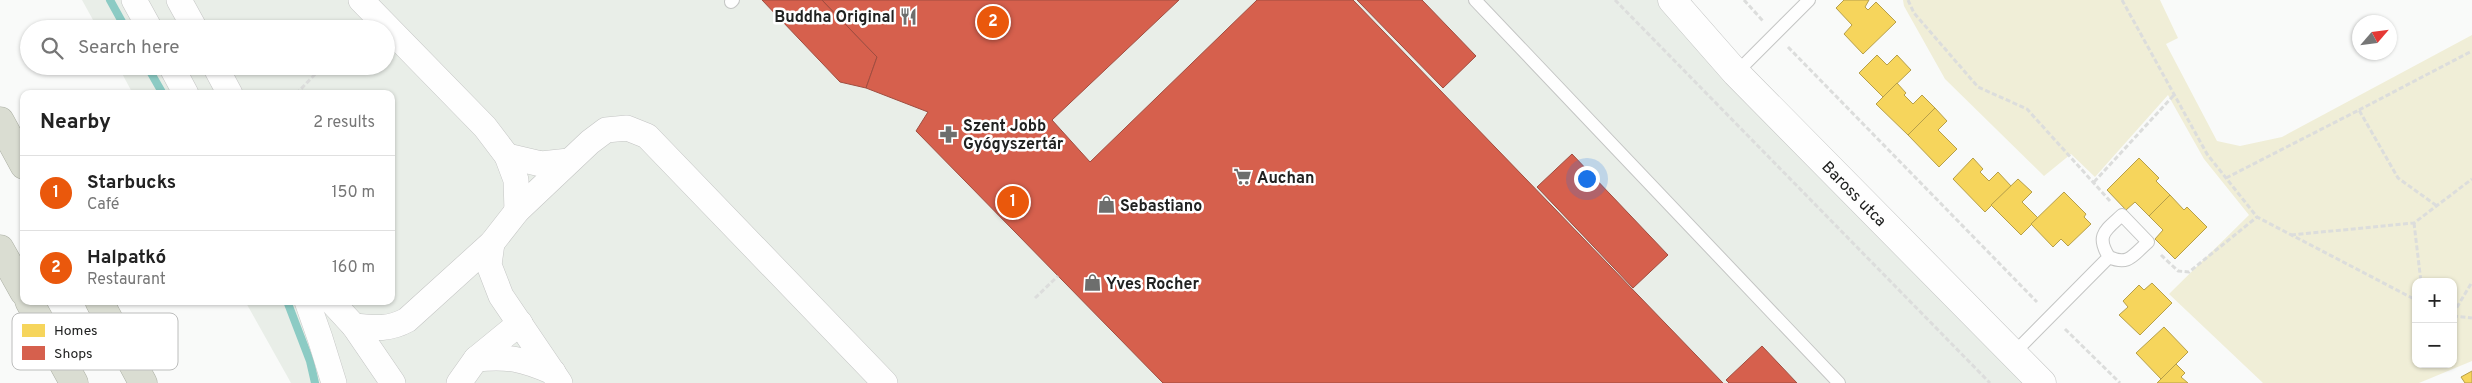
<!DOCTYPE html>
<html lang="en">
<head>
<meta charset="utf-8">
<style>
  :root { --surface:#fff; --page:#f6f6f6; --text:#222; --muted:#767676; --line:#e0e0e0; --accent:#ea580c }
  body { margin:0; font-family:Overpass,sans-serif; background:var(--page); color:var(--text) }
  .controls { position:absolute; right:15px; bottom:15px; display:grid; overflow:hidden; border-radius:10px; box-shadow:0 1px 4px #0004 }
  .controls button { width:45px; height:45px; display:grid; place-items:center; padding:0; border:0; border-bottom:1px solid var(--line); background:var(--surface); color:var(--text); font:25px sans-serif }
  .compass { position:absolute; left:2352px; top:15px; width:45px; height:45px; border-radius:50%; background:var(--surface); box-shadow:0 1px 4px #0004; rotate:62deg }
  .you { position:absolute; left:1586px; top:178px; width:18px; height:18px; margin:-12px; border:4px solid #fff; border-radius:50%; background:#1a73e8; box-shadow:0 0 0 8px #1a73e833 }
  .badge { display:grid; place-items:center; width:32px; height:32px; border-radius:50%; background:var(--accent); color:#fff; font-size:16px; font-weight:700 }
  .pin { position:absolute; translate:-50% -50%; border:2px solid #fff; box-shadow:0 1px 5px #0006 }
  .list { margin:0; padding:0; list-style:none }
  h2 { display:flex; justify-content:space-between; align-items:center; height:65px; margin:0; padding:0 20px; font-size:21px }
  h2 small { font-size:16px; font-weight:400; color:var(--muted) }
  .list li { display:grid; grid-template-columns:32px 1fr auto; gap:15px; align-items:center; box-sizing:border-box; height:75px; padding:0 20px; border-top:1px solid var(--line) }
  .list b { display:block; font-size:19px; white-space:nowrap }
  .list p { margin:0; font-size:16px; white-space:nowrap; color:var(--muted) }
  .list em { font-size:16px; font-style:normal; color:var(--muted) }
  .icon { flex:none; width:28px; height:28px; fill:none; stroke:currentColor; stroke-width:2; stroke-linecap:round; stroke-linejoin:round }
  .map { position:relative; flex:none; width:2472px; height:383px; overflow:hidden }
  .search { position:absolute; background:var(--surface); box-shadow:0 1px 4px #0004; left:20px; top:20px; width:375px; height:55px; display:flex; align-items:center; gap:12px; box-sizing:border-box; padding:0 18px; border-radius:28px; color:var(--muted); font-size:19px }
  .panel { position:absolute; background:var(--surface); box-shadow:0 1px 4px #0004; left:20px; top:90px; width:375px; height:215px; border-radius:10px }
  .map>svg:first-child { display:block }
  .built { fill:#e9eee8 }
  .green { fill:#f0eed7; fill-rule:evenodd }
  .homes { fill:#f6d55c; stroke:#b69f4a }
  .shops { fill:#d6604d; stroke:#a04d40 }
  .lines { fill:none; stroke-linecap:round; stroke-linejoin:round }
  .stream { stroke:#8ccbc4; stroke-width:8 }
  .service-casing { stroke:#c4c5c4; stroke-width:14 }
  .minor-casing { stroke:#c4c5c4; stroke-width:26 }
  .tertiary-casing { stroke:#c4c5c4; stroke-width:29 }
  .motorway-casing { stroke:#abafa4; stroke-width:29 }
  .path { stroke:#dcdddc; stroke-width:3; stroke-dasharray:5 2.5; stroke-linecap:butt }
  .service { stroke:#fefefe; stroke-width:12 }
  .minor { stroke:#fefefe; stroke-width:25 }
  .tertiary { stroke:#fefefe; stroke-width:28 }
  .motorway { stroke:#daddd2; stroke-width:28 }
  .labels { text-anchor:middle; stroke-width:5; stroke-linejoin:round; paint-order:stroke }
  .poi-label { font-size:16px; font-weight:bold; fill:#212221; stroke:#fff; text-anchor:start }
  .street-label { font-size:16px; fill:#212221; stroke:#fff }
  .key { fill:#fff; stroke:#bcbdbc; stroke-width:1 }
  .key-label { font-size:14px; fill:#212221 }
</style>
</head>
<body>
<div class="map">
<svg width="2472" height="383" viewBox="0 0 2472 383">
  <rect width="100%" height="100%" fill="#f9faf9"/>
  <path class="built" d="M 82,0 L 1664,0 L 2031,383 L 291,383 L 245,301 L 391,301 L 391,94 L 133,94 L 118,66 L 386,66 L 386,29 L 98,29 Z"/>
  <path class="green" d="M 1903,0 L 2160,0 L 2178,38 L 2166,44 L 2217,141 L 2240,146 L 2282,137 L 2472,35 L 2472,361 L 2419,383 L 2263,383 L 2169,294 L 2249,215 L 2204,159 L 2168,95 L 2095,177 L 2071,154 L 2044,176 L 1945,79 L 1904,6 ZM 2416,282 L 2453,282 L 2453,364 L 2416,364 Z"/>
  <g class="homes">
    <path d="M 1844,0 L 1869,0 L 1865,7 L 1868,10 L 1876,2 L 1896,22 L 1863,54 L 1844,34 L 1852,25 L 1836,8 Z"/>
    <path d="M 1877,55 L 1887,65 L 1897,55 L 1911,70 L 1883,97 L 1859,73 Z"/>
    <path d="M 1897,83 L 1906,93 L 1904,95 L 1913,104 L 1922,95 L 1935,108 L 1908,135 L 1876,104 Z"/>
    <path d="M 1935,108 L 1947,121 L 1938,130 L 1957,149 L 1939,167 L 1908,135 Z"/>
    <path d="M 1973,158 L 1983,169 L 1980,172 L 1989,181 L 1998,172 L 2011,186 L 1985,212 L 1953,179 Z"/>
    <path d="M 2139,158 L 2159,178 L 2156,181 L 2170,195 L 2149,216 L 2135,202 L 2126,210 L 2107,190 Z"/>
    <path d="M 2018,179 L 2032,192 L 2022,202 L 2038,218 L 2021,235 L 1991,205 Z"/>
    <path d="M 2064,192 L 2086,214 L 2084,217 L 2091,224 L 2068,246 L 2061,239 L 2053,247 L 2031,224 Z"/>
    <path d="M 2170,195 L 2184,210 L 2187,207 L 2207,227 L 2175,259 L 2155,239 L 2163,230 L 2149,216 Z"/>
    <path d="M 2152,283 L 2172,303 L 2140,335 L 2119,315 L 2128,307 L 2123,301 L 2139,285 L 2144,290 Z"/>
    <path d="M 2164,327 L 2188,352 L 2161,379 L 2136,353 Z"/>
    <path d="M 2176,364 L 2185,373 L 2181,377 L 2188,383 L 2157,383 Z"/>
    <path d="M 2472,371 L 2472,383 L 2465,383 L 2461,377 Z"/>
  </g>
  <g class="shops">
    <path d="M 762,0 L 822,0 L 877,57 L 866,88 L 840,82 Z"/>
    <path d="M 822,0 L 1179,0 L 1052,120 L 1090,162 L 1257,0 L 1353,0 L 1723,383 L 1163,383 L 916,131 L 928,112 L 866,88 L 877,57 Z"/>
    <path d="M 1357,0 L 1422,0 L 1476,56 L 1443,88 Z"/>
    <path d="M 1572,154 L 1668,255 L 1633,288 L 1537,187 Z"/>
    <path d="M 1762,346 L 1797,383 L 1729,383 L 1726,380 Z"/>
  </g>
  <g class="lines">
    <g class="stream">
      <path d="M 110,0 L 126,29"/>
      <path d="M 147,66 L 163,94"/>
      <path d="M 287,301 L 310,361 L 315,383"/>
    </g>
    <defs>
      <g id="service">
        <path d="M 1475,0 L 1839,383"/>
        <path d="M 731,2 L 733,0"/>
        <path d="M 1736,73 L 1809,0"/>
        <path d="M 2014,353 L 2109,257 C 2129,266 2133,255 2148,242 L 2122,215 C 2106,230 2095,235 2109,257"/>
      </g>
      <g id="minor">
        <path d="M 134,0 L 150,29"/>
        <path d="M 179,0 L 195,29"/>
        <path d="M 361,0 L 485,127 L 507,156 L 516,180 L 517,211"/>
        <path d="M 171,66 L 186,94"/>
        <path d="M 215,66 L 230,94"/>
        <path d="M 507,156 L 541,164 L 569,161"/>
        <path d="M 492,243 L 489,265 L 501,296 L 560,383"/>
        <path d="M 307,301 L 320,338 L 334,383"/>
        <path d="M 331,301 L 354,326 L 393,383"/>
        <path d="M 354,326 C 374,328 389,330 407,320 L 492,243 L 517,211 L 590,142 L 606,130 L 627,128 L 647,136 L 885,383"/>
        <path d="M 476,359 C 510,356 522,359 553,372"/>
        <path d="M 459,383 L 476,359 L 520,323"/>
      </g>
      <g id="tertiary">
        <path id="s1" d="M 1672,0 L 1736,73 L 2042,383"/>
      </g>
      <g id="motorway">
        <path d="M 0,121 L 24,165"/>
        <path d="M 0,249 L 24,292"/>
        <path d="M 29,301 L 74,383"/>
        <path d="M 99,301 L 143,383"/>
      </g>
    </defs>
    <use href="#service" class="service-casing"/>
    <use href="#minor" class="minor-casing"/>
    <use href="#tertiary" class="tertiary-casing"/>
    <use href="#motorway" class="motorway-casing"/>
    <g class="path">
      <path d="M 1615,0 L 1990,383"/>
      <path d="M 1744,0 L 1763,21"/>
      <path d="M 1908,0 L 1914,13 L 1978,87 L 2027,109 L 2110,201"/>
      <path d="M 2122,0 L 2207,154 L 2257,217 L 2416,300"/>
      <path d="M 1788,47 L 2037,302"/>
      <path d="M 296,94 L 323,66"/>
      <path d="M 2359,110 L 2472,51"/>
      <path d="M 2226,178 L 2359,110 L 2398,178 L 2437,206"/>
      <path d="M 2094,182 L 2174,95"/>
      <path d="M 2414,223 L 2421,282"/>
      <path d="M 2291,235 L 2414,223 L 2472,179"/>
      <path d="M 2161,255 L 2178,271 L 2189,272 L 2257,217"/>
      <path d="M 1035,298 L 1058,276"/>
      <path d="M 2453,314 L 2472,282"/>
      <path d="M 2453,316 L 2472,318"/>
      <path d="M 2065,329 L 2120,383"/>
    </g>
    <use href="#service" class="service"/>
    <use href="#minor" class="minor"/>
    <use href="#tertiary" class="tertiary"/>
    <use href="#motorway" class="motorway"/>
  </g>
  <defs>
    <symbol id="restaurant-bare" viewBox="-9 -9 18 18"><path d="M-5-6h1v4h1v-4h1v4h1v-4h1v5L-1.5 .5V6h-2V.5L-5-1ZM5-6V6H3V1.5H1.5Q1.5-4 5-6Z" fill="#6d6e6d" stroke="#fff" stroke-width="2.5" paint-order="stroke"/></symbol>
    <symbol id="pharmacy-bare" viewBox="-9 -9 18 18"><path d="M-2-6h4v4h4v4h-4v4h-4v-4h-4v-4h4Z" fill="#6d6e6d" stroke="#fff" stroke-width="2.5" paint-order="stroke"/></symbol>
    <symbol id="supermarket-bare" viewBox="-9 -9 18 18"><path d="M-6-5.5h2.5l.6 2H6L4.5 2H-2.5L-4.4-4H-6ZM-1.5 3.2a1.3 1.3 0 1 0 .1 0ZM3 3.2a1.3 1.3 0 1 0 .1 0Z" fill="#6d6e6d" stroke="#fff" stroke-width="2.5" paint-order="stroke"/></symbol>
    <symbol id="shop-bare" viewBox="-9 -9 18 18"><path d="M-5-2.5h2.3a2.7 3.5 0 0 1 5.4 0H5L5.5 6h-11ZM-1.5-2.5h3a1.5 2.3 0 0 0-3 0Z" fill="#6d6e6d" stroke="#fff" stroke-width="2.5" paint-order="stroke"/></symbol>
  </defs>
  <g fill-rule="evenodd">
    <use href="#restaurant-bare" x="896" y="4" width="25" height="25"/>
    <use href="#pharmacy-bare" x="936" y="122" width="25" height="25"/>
    <use href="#supermarket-bare" x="1230" y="164" width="25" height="25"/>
    <use href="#shop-bare" x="1094" y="192" width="25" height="25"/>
    <use href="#shop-bare" x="1080" y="270" width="25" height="25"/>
  </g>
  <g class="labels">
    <g class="poi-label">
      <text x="895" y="22" text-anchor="end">Buddha Original</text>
      <text x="963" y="131">Szent Jobb<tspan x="963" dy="18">Gyógyszertár</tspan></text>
      <text x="1257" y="183">Auchan</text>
      <text x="1120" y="211">Sebastiano</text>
      <text x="1106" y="289">Yves Rocher</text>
    </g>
    <g class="street-label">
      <text dy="6" stroke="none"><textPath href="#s1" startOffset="266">Baross utca</textPath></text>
    </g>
  </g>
  <rect x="12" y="313" width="166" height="57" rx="8" class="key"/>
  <rect x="22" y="324" width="23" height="13" fill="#f6d55c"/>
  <rect x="22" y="346" width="23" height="14" fill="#d6604d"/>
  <g class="key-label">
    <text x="54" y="335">Homes</text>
    <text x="54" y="358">Shops</text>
  </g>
</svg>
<div class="controls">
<button>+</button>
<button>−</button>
</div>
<svg class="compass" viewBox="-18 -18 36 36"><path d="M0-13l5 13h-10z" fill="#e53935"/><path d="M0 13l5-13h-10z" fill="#767676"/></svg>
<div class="you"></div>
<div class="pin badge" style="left:1013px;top:202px">1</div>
<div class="pin badge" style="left:993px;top:22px">2</div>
<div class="search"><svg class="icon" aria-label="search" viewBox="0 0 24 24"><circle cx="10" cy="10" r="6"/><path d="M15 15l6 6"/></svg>Search here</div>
<section class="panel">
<h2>Nearby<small>2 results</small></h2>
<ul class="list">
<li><span class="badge">1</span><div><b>Starbucks</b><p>Café</p></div><em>150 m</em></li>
<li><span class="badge">2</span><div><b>Halpatkó</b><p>Restaurant</p></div><em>160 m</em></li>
</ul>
</section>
</div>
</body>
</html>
